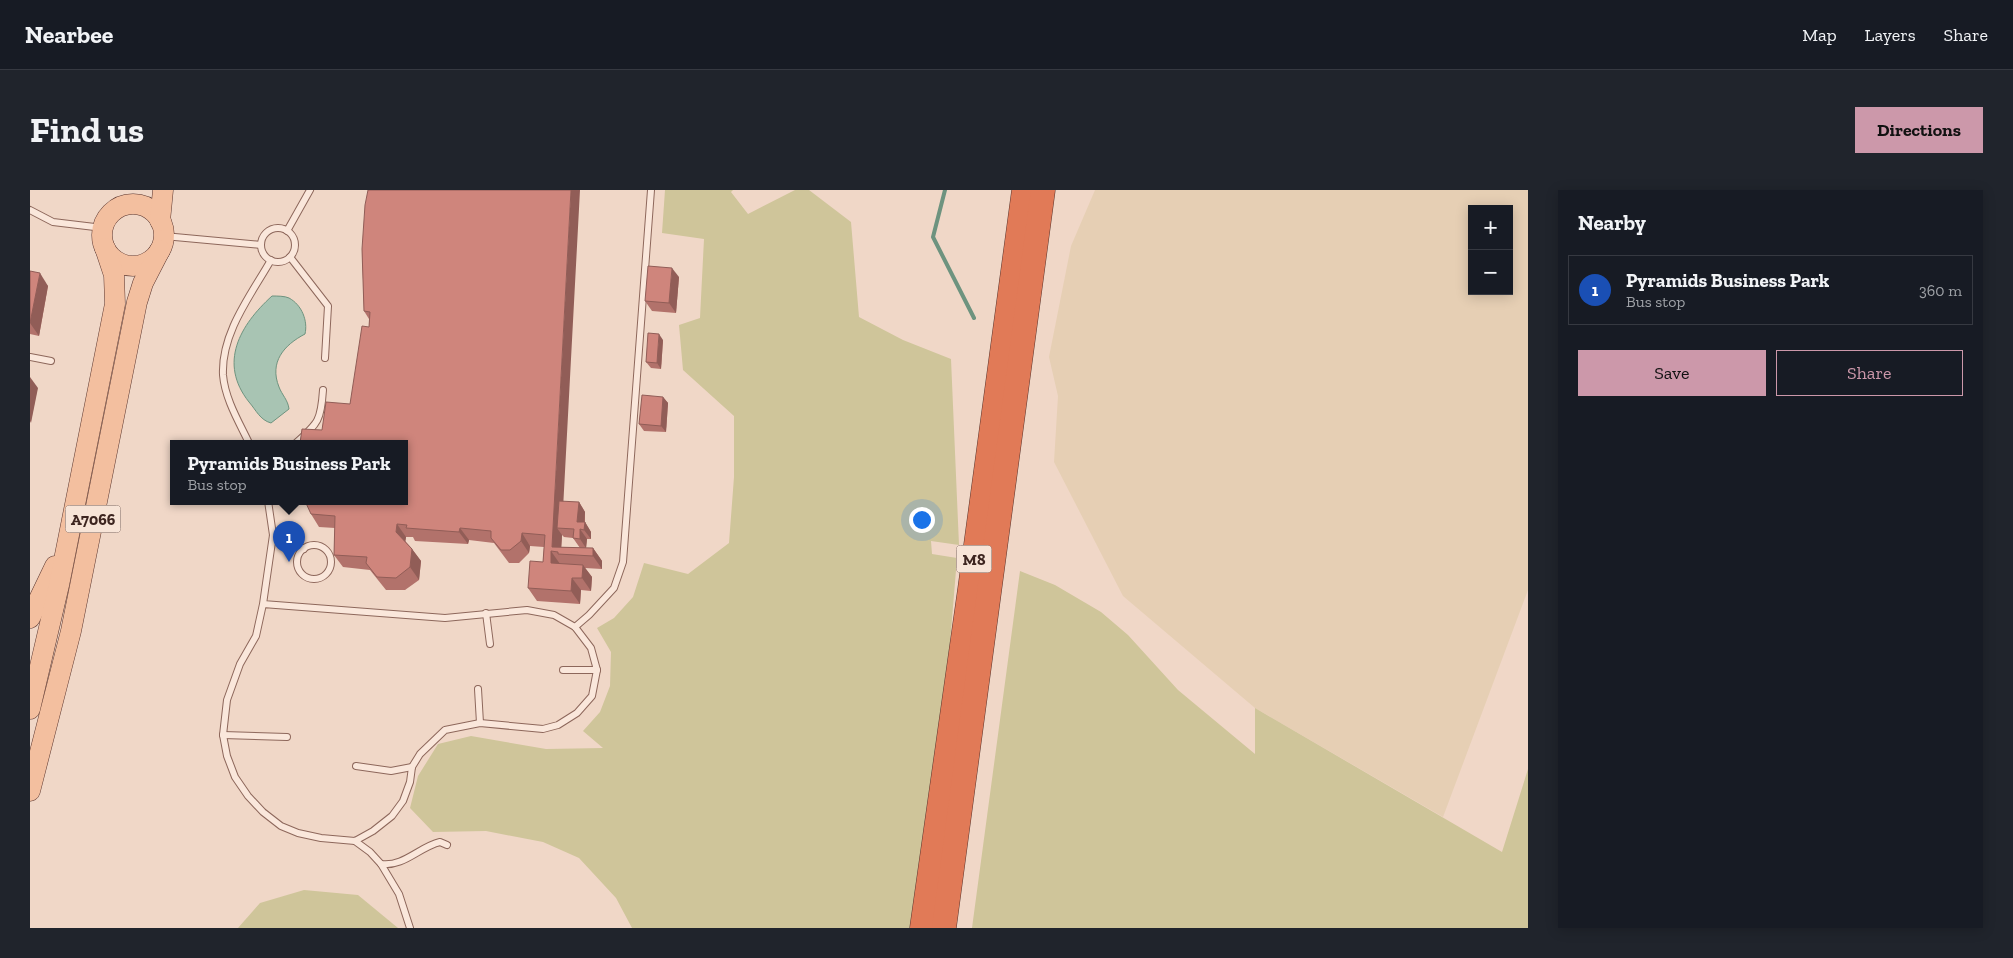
<!DOCTYPE html>
<html lang="en">
<head>
<meta charset="utf-8">
<style>
  :root { --surface:#171b24; --page:#20242c; --text:#f1f3f6; --muted:#9ea1a6; --line:#363941; --accent:#cc98aa }
  body { margin:0; font-family:"Zilla Slab",serif; background:var(--page); color:var(--text) }
  .controls { position:absolute; right:15px; top:15px; display:grid; overflow:hidden; border-radius:0px; box-shadow:0 2px 12px #0003 }
  .controls button { width:45px; height:45px; display:grid; place-items:center; padding:0; border:0; border-bottom:1px solid var(--line); background:var(--surface); color:var(--text); font:25px sans-serif }
  .you { position:absolute; left:891px; top:329px; width:18px; height:18px; margin:-12px; border:4px solid #fff; border-radius:50%; background:#1a73e8; box-shadow:0 0 0 8px #1a73e833 }
  .badge { display:grid; place-items:center; width:32px; height:32px; border-radius:50%; background:var(--accent); color:#fff; font-size:16px; font-weight:700 }
  .pin { position:absolute; translate:-50% -41px; filter:drop-shadow(0 1px 2px #0008) }
  .pin::after { content:''; position:absolute; top:26px; width:18px; height:15px; background:inherit; clip-path:polygon(0 0,100% 0,50% 100%) }
  .popup { position:absolute; left:140px; top:250px; width:238px; height:65px; box-sizing:border-box; display:grid; place-content:center; border-radius:0px; background:var(--surface); filter:drop-shadow(0 1px 4px #0005); font-size:16px; white-space:nowrap; color:var(--muted) }
  .popup b { font-size:19px; color:var(--text) }
  .popup::after { content:''; position:absolute; left:50%; top:100%; margin-left:-10px; border:10px solid transparent; border-top-color:var(--surface) }
  .list { margin:0; padding:0; list-style:none }
  h2 { display:flex; justify-content:space-between; align-items:center; height:65px; margin:0; padding:0 20px; font-size:21px }
  h2 small { font-size:16px; font-weight:400; color:var(--muted) }
  .list li { display:grid; grid-template-columns:32px 1fr auto; gap:15px; align-items:center; box-sizing:border-box; height:70px; margin:0 10px 10px; padding:0 10px; border:1px solid var(--line); border-radius:0px }
  .list b { display:block; font-size:19px; white-space:nowrap }
  .list p { margin:0; font-size:16px; white-space:nowrap; color:var(--muted) }
  .list em { font-size:16px; font-style:normal; color:var(--muted) }
  .actions { display:flex; gap:10px; padding:15px 20px }
  .actions a { flex:1; padding:11px 0; border:1px solid var(--accent); border-radius:0px; text-align:center; font-size:18px; color:var(--accent) }
  .actions .main { background:var(--accent); color:#111 }
  .map { position:relative; flex:none; width:1498px; height:738px; overflow:hidden; border-radius:0px }
  header { display:flex; align-items:center; gap:30px; box-sizing:border-box; height:70px; padding:0 25px; background:var(--surface); border-bottom:1px solid var(--line) }
  header strong { font-size:24px }
  nav { display:flex; gap:28px; margin-inline-start:auto; font-size:18px }
  .intro { display:flex; align-items:center; justify-content:space-between; box-sizing:border-box; height:120px; padding:0 30px }
  h1 { margin:0; font-size:35px }
  .button { padding:12px 22px; border-radius:0px; background:var(--accent); color:#111; font-size:18px; font-weight:700 }
  main { display:flex; gap:30px; padding:0 30px }
  aside { flex:1; background:var(--surface); border-radius:0px; box-shadow:0 2px 12px #0003 }
  .map>svg:first-child { display:block }
  .farmland { fill:#e6cfb4; fill-rule:evenodd }
  .green { fill:#cfc59a }
  .water { fill:#a8c4b3; stroke:#6e937f }
  .lines { fill:none; stroke-linecap:round; stroke-linejoin:round }
  .stream { stroke:#6e937f; stroke-width:4 }
  .service-casing { stroke:#8d675b; stroke-width:8 }
  .primary-casing { stroke:#5b362f; stroke-width:21 }
  .motorway-casing { stroke:#5b362f; stroke-width:25 }
  .service { stroke:#fae7db; stroke-width:6 }
  .primary { stroke:#f3bf9f; stroke-width:20 }
  .motorway { stroke:#e17a57; stroke-width:24 }
  .wall { fill:#b2726b; fill-rule:evenodd }
  .shaded-wall { fill:#915d57 }
  .building { fill:#cf857c; stroke:#915d57 }
  .labels { text-anchor:middle; stroke-width:5; stroke-linejoin:round; paint-order:stroke }
  .shield { fill:#f7e4d7; stroke:#755e57; stroke-width:1 }
  .shield-label { font-size:16px; font-weight:bold; fill:#3d2520 }
</style>
</head>
<body>
<header>
<strong>Nearbee</strong>
<nav><a>Map</a><a>Layers</a><a>Share</a></nav>
</header>
<div class="intro"><h1>Find us</h1><a class="button">Directions</a></div>
<main>
<div class="map">
<svg width="1498" height="738" viewBox="0 0 1498 738">
  <rect width="100%" height="100%" fill="#f0d7c7"/>
  <path class="farmland" d="M 1065,0 L 1498,0 L 1498,400 L 1413,627 L 1225,518 L 1093,406 L 1024,272 L 1028,206 L 1019,167 L 1041,56 ZM 1442,19 L 1479,19 L 1479,101 L 1442,101 Z"/>
  <g class="green">
    <path d="M 635,0 L 703,0 L 701,2 L 718,24 L 765,0 L 779,0 L 821,32 L 829,127 L 873,150 L 921,169 L 929,355 L 901,351 L 902,364 L 927,368 L 915,514 L 880,738 L 602,738 L 586,708 L 549,668 L 513,652 L 456,641 L 403,642 L 380,618 L 388,586 L 408,554 L 441,546 L 516,559 L 573,558 L 553,541 L 570,522 L 580,496 L 581,462 L 567,438 L 584,428 L 603,407 L 614,373 L 658,384 L 699,353 L 704,287 L 704,226 L 653,180 L 649,135 L 670,128 L 674,49 L 632,43 Z"/>
    <path d="M 990,381 L 1025,395 L 1071,422 L 1098,445 L 1148,500 L 1225,564 L 1225,518 L 1472,662 L 1498,579 L 1498,738 L 942,738 Z"/>
    <path d="M 274,700 L 328,705 L 368,738 L 208,738 L 230,713 Z"/>
  </g>
  <path class="water" d="M 242,106 C 247,106 255,106 259,108 C 272,115 278,131 275,144 C 254,155 239,172 249,197 C 252,205 258,210 259,219 L 241,233 C 230,230 226,220 219,212 C 188,173 210,135 242,106 Z"/>
  <g class="lines">
    <path class="stream" d="M 915,0 L 903,47 L 944,128"/>
    <defs>
      <g id="service">
        <path d="M 0,20 L 23,32 L 73,38"/>
        <circle cx="248" cy="55" r="17"/>
        <path d="M 257,41 L 280,0"/>
        <path d="M 134,46 L 231,55"/>
        <path d="M 260,67 L 298,116 L 295,168"/>
        <path d="M 0,167 L 21,171"/>
        <path d="M 219,253 C 209,232 195,209 193,185 C 191,143 221,105 241,70"/>
        <path d="M 266,253 C 288,233 291,231 293,200"/>
        <path d="M 243,345 L 256,349 L 274,359"/>
        <circle cx="284" cy="372" r="17"/>
        <path d="M 233,414 L 415,428 L 497,420 L 524,425 L 545,437 L 561,458 L 567,480 L 562,506 L 547,523 L 528,535 L 513,539 L 450,533 L 415,540 L 390,564 L 382,577 L 380,592 L 373,611 L 362,626 L 343,641 L 325,651 L 291,648 L 268,643 L 251,636 L 233,622 L 218,606 L 205,587 L 197,566 L 193,545 L 197,510 L 210,474 L 226,446 L 233,414 L 243,345 L 238,311"/>
        <path d="M 456,423 L 460,454"/>
        <path d="M 545,437 L 559,425 L 584,398 L 593,372 L 621,0"/>
        <path d="M 533,480 L 567,480"/>
        <path d="M 448,499 L 450,533"/>
        <path d="M 193,545 L 257,547"/>
        <path d="M 326,576 L 361,581 L 382,577"/>
        <path d="M 325,651 L 340,662 L 351,674 C 374,677 389,657 410,652 L 417,655"/>
        <path d="M 351,674 L 369,704 L 380,738"/>
      </g>
      <g id="primary">
        <circle cx="103" cy="45" r="31"/>
        <path d="M 130,31 L 133,0"/>
        <path d="M 0,428 L 25,376"/>
        <path d="M 0,519 L 29,395 L 85,114 L 84,85 L 75,58"/>
        <path d="M 0,601 L 41,441 L 107,112 L 113,93 L 130,60"/>
      </g>
      <g id="motorway">
        <path d="M 892,738 L 940,399 L 994,0"/>
        <path d="M 914,738 L 1013,0"/>
      </g>
    </defs>
    <use href="#service" class="service-casing"/>
    <use href="#primary" class="primary-casing"/>
    <use href="#motorway" class="motorway-casing"/>
    <use href="#service" class="service"/>
    <use href="#primary" class="primary"/>
    <use href="#motorway" class="motorway"/>
  </g>
  <g class="wall">
    <path d="M 332,59 L 534,312 L 549,312 L 555,322 L 555,332 L 561,342 L 561,349 L 557,349 L 556,358 L 563,358 L 572,371 L 572,379 L 555,378 L 562,387 L 561,401 L 551,400 L 550,414 L 507,411 L 498,398 L 513,372 L 514,357 L 500,356 L 499,363 L 489,373 L 479,373 L 464,353 L 439,350 L 438,354 L 385,351 L 383,347 L 376,347 L 375,351 L 382,359 L 391,371 L 389,390 L 375,400 L 356,400 L 340,380 L 313,377 L 304,365 L 305,338 L 289,337 L 281,324 L 374,311 L 320,214 L 339,137 L 339,129 L 334,121 ZM 532,345 L 534,347 L 543,348 L 550,358 L 531,357 Z"/>
    <path d="M 0,81 L 18,96 L 9,146 L 0,144 Z"/>
    <path d="M 649,87 L 646,123 L 622,121 L 615,111 Z"/>
    <path d="M 633,150 L 631,179 L 621,178 L 616,172 Z"/>
    <path d="M 633,207 L 638,213 L 636,242 L 614,241 L 609,234 Z"/>
  </g>
  <g class="shaded-wall">
    <path d="M 541,0 L 550,0 L 532,338 L 527,338 L 532,345 L 531,364 L 522,357 Z"/>
    <path d="M 642,78 L 649,87 L 646,123 L 639,113 Z"/>
    <path d="M 10,83 L 18,96 L 9,146 L 0,133 Z"/>
    <path d="M 629,144 L 633,150 L 631,179 L 627,173 Z"/>
    <path d="M 0,187 L 8,198 L 1,233 L 0,231 Z"/>
    <path d="M 633,207 L 638,213 L 636,242 L 631,236 Z"/>
    <path d="M 549,312 L 555,322 L 554,340 L 547,332 Z"/>
    <path d="M 555,332 L 561,342 L 561,349 L 554,340 Z"/>
    <path d="M 367,334 L 376,347 L 375,355 L 366,342 Z"/>
    <path d="M 430,338 L 439,350 L 438,354 L 429,342 Z"/>
    <path d="M 550,339 L 557,349 L 556,358 L 550,349 Z"/>
    <path d="M 492,343 L 500,356 L 499,363 L 491,351 Z"/>
    <path d="M 563,358 L 572,371 L 572,379 L 563,366 Z"/>
    <path d="M 382,359 L 391,371 L 389,390 L 380,377 Z"/>
    <path d="M 521,361 L 530,374 L 521,373 Z"/>
    <path d="M 553,375 L 562,387 L 561,401 L 552,388 Z"/>
    <path d="M 542,388 L 551,400 L 550,414 L 541,401 Z"/>
  </g>
  <g class="building">
    <path d="M 338,0 L 541,0 L 522,357 L 563,358 L 563,366 L 528,364 L 528,362 L 521,361 L 521,373 L 553,375 L 552,388 L 542,388 L 541,401 L 498,398 L 500,371 L 513,372 L 515,345 L 492,343 L 491,351 L 480,360 L 471,360 L 461,348 L 461,341 L 430,338 L 429,342 L 376,338 L 377,335 L 367,334 L 366,342 L 382,359 L 380,377 L 366,388 L 347,387 L 336,373 L 337,367 L 304,365 L 305,326 L 281,324 L 275,311 L 374,311 L 374,253 L 270,253 L 272,239 L 292,240 L 296,212 L 320,214 L 332,136 L 339,137 L 340,122 L 334,121 L 332,59 L 335,15 Z"/>
    <path d="M 618,76 L 642,78 L 639,113 L 615,111 Z"/>
    <path d="M 0,81 L 10,83 L 0,133 Z"/>
    <path d="M 618,143 L 629,144 L 627,173 L 616,172 Z"/>
    <path d="M 612,205 L 633,207 L 631,236 L 609,234 Z"/>
    <path d="M 529,311 L 549,312 L 547,332 L 555,332 L 554,340 L 550,339 L 550,349 L 543,348 L 544,339 L 527,338 Z"/>
  </g>
  <g class="labels">
    <g class="shield">
      <rect x="35.5" y="315.5" width="55" height="27" rx="4"/>
      <rect x="926.5" y="355.5" width="35" height="27" rx="4"/>
    </g>
    <g class="shield-label">
      <text x="63" y="335">A7066</text>
      <text x="944" y="375">M8</text>
    </g>
  </g>
</svg>
<div class="controls">
<button>+</button>
<button>−</button>
</div>
<div class="you"></div>
<div class="pin badge" style="left:259px;top:372px;background:#1a4fb4">1</div>
<div class="popup"><b>Pyramids Business Park</b>Bus stop</div>
</div>
<aside>
<h2>Nearby<small></small></h2>
<ul class="list">
<li><span class="badge" style="background:#1a4fb4">1</span><div><b>Pyramids Business Park</b><p>Bus stop</p></div><em>360 m</em></li>
</ul>
<div class="actions"><a class="main">Save</a><a>Share</a></div>
</aside>
</main>
</body>
</html>
